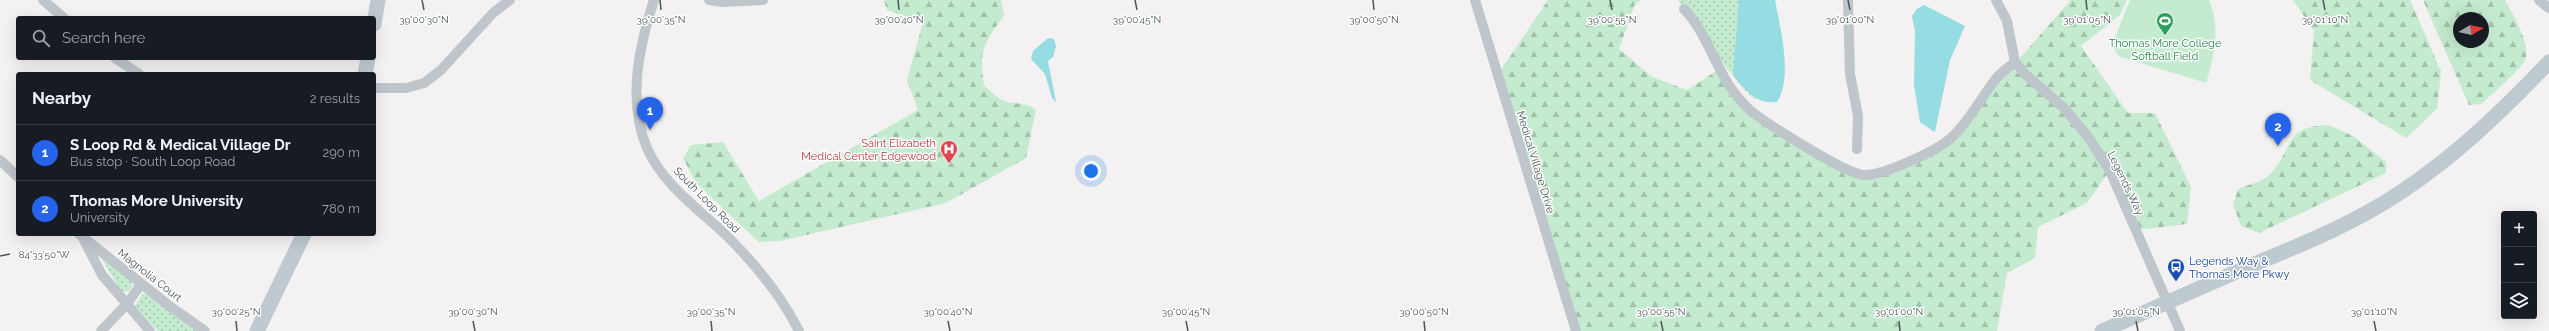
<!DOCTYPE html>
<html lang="en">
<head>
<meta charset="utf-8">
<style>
  :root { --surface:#171b24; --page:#242831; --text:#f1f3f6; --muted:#9ea1a6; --line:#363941; --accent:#2563eb }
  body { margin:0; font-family:Raleway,sans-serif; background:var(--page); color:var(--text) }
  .controls { position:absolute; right:12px; bottom:12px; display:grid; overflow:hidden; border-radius:4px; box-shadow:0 4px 16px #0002 }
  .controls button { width:36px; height:36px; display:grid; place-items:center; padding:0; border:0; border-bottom:1px solid var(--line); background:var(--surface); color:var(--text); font:20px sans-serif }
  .compass { position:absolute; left:2453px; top:12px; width:36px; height:36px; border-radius:50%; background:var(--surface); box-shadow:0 4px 16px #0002; rotate:81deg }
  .you { position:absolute; left:1091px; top:171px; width:14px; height:14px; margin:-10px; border:3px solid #fff; border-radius:50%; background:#1a73e8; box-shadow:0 0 0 6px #1a73e833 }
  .badge { display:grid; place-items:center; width:26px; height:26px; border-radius:50%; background:var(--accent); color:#fff; font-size:13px; font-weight:700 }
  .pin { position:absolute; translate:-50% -33px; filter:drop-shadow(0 1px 2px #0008) }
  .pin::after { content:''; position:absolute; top:21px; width:14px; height:12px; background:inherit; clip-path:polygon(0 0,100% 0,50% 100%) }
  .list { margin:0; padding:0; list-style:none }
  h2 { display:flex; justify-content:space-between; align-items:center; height:52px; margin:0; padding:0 16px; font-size:17px }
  h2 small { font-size:13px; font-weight:400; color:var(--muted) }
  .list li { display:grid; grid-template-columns:26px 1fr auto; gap:12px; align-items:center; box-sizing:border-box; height:56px; padding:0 16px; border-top:1px solid var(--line) }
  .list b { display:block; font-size:15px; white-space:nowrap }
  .list p { margin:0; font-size:13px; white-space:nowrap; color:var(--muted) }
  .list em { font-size:13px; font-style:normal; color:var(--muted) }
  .icon { flex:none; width:22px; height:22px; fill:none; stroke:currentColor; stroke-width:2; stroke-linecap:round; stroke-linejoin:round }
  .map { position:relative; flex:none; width:2549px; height:331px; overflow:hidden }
  .search { position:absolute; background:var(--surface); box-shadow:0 4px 16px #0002; left:16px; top:16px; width:360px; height:44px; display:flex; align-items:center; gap:10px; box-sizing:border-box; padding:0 14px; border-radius:4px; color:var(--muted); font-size:15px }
  .panel { position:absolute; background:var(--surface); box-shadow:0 4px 16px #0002; left:16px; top:72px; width:360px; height:164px; border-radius:4px }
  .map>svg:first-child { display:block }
  .grass { fill:url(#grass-dots) }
  .forest { fill:url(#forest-firs); fill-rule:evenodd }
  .pitch { fill:#c4ebcf }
  .water { fill:#96dce3 }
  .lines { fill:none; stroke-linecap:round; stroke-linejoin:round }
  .street { stroke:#bec6cb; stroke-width:10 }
  .secondary { stroke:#bec9d0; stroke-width:15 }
  .ticks { fill:none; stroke:#4a565c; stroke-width:1.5 }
  .labels { text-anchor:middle; stroke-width:3; stroke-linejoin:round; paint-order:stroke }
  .leisure-label { font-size:11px; fill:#27864d; stroke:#fff }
  .health-label { font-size:11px; fill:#be3a42; stroke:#fff; text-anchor:end }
  .street-label { font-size:11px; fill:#4a565c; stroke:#fff }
  .transit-label { font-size:11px; fill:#164399; stroke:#fff; text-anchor:start }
  .ticks-label { font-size:10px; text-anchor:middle; fill:#4a565c; stroke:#fff; stroke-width:3; stroke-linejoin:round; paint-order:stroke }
</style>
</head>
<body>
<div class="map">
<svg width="2549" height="331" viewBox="0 0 2549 331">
  <defs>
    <pattern id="grass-dots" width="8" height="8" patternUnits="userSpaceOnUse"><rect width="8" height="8" fill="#c4ebcf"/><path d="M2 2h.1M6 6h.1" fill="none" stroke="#a1c1ab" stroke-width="1.8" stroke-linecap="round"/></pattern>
    <pattern id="forest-firs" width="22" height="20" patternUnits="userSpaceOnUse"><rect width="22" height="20" fill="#c4ebcf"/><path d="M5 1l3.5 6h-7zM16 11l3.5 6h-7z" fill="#a1c1ab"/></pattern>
  </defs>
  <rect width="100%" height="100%" fill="#f3f1f1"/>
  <g class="grass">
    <path d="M 1678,0 L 1775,0 C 1780,28 1793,77 1777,102 C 1770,102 1763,102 1756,99 C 1741,92 1689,17 1678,0 Z"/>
    <path d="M 100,256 L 132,282 L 132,287 L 127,292 L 121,291 Z"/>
    <path d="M 142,294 L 149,294 L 199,331 L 158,331 L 135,306 Z"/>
  </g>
  <g class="forest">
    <path d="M 884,0 L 1001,0 L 1004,15 C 983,46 979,48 984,86 C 990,90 996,97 1002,100 C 1014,105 1026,102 1036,110 L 1026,158 L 946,203 L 780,241 L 759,242 L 696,183 L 683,158 L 691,145 L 723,142 L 759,201 L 918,110 L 907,80 L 923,22 L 887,10 Z"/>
    <path d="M 1548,0 L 1641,0 L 1635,4 L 1619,49 L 1652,77 L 1687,90 L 1721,68 L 1752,112 L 1866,175 L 1944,144 L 2071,0 L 2127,0 L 2120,15 L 2081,46 L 2128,113 L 2155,113 L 2191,187 L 2187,224 L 2136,230 L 2109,171 L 2087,203 L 2038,227 L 2035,258 L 2007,273 L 1997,331 L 1576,331 L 1497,76 Z"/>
    <path d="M 2293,0 L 2410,0 L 2441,71 L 2437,109 L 2406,138 L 2310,80 L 2314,31 Z"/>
    <path d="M 2423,0 L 2505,0 C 2512,13 2532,46 2525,60 C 2521,69 2490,96 2481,104 L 2469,105 ZM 2459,18 L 2483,18 L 2483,42 L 2459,42 Z"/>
    <path d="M 2329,125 L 2353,136 L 2386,162 L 2386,173 L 2259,233 L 2241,226 L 2233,205 L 2238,189 C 2247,185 2262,182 2269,175 C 2296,149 2280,127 2329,125 Z"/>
  </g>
  <path class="pitch" d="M 2130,0 L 2209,0 C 2221,28 2214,56 2206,83 L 2118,56 L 2112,45 Z"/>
  <g class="water">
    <path d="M 1739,0 L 1775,0 C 1780,28 1793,77 1777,102 C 1756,104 1746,90 1733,75 Z"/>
    <path d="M 1924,5 L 1965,26 L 1950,60 L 1935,132 L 1920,122 L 1914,85 L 1915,32 L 1912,16 L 1917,9 Z"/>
    <path d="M 1048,38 L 1054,39 L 1056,46 L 1053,57 L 1048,61 L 1056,102 L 1052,98 L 1045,74 L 1031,59 L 1033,51 Z"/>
  </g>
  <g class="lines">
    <g class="street">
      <path d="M 43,0 L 64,18"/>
      <path d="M 654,0 C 639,47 627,101 647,148 C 663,185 700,210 728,237 C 755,264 782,297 799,331"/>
      <path d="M 709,0 L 723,2 L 763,0"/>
      <path d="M 1475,0 L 1576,331"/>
      <path d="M 1848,0 L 1850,74 L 1858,116 L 1857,149"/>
      <path d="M 1996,0 L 2007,21 L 2015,62 L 2025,74 L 2065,109 L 2089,138 L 2110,171 L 2180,331"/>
      <path d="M 2539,0 L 2549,8"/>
      <path d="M 1684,9 C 1707,33 1714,65 1733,91 C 1739,99 1745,106 1752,112 C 1768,124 1848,176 1865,175 C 1884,175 1937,151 1951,138 C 1969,122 1980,99 1995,80 C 2000,73 2008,68 2015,62"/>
      <path d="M 115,58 L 139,74"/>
      <path d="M 374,88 L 406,88 L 424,83 L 441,70 L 493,13 L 510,0"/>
      <path d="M 0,160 L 18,177"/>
      <path d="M 79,234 L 167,304 L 205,331"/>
      <path d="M 84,240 L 102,275 L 150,331"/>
      <path d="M 101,331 L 127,304 L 141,284"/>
    </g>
    <g class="secondary">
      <path d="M 374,24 L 378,0"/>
      <path d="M 365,74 L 368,58"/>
      <path d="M 257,331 L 304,234"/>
      <path d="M 2102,331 C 2152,309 2202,287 2252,265 C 2303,244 2355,223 2401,192 C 2457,155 2503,110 2549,62"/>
    </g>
  </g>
  <path class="ticks" d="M 422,0 L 424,10M 660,0 L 661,10M 898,0 L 899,10M 1135,0 L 1137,10M 1373,0 L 1374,10M 1610,0 L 1612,10M 1848,0 L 1850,10M 2086,0 L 2087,10M 2323,0 L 2325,10M 0,256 L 10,254M 236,321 L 237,331M 473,321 L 475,331M 711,321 L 712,331M 948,321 L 950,331M 1186,321 L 1188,331M 1424,321 L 1425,331M 1661,321 L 1663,331M 1899,321 L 1900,331M 2136,321 L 2138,331M 2374,321 L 2376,331"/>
  <defs>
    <symbol id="stadium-pin" viewBox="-11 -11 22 30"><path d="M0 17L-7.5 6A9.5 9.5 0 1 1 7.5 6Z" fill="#2e9e5b" stroke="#fff"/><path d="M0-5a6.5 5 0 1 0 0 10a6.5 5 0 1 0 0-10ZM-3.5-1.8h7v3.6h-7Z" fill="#fff"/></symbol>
    <symbol id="hospital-pin" viewBox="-11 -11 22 30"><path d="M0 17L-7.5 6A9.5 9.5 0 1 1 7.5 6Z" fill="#e0444e" stroke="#fff"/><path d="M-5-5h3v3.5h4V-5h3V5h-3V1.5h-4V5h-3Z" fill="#fff"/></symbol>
    <symbol id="bus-pin" viewBox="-11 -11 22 30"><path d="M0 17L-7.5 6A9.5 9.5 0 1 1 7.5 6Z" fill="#1a4fb4" stroke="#fff"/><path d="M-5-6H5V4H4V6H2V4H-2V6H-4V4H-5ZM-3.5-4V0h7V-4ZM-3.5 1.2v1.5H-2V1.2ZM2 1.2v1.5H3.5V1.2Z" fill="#fff"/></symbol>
  </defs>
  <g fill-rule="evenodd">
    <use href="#stadium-pin" x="2155" y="11" width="20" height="27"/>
    <use href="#hospital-pin" x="939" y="139" width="20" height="27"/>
    <use href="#bus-pin" x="2166" y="257" width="20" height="27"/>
  </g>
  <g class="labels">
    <g class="leisure-label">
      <text x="2165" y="47">Thomas More College<tspan x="2165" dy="13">Softball Field</tspan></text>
    </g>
    <g class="health-label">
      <text x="936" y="147">Saint Elizabeth<tspan x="936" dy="13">Medical Center Edgewood</tspan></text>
    </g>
    <g class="street-label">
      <text transform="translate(1536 162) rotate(73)" y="4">Medical Village Drive</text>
      <text transform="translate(2126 183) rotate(64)" y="4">Legends Way</text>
      <text transform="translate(707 200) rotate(45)" y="4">South Loop Road</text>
      <text transform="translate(150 275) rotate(38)" y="4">Magnolia Court</text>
    </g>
    <g class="transit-label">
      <text x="2189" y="265">Legends Way &amp;<tspan x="2189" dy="13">Thomas More Pkwy</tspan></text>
    </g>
  </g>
  <g class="ticks-label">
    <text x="2325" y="23">39°01'10"N</text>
    <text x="424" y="23">39°00'30"N</text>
    <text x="661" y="23">39°00'35"N</text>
    <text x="899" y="23">39°00'40"N</text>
    <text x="1137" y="23">39°00'45"N</text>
    <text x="1374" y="23">39°00'50"N</text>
    <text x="1612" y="23">39°00'55"N</text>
    <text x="1850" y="23">39°01'00"N</text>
    <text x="2087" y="23">39°01'05"N</text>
    <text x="44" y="258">84°33'50"W</text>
    <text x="236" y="315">39°00'25"N</text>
    <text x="473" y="315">39°00'30"N</text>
    <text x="711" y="315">39°00'35"N</text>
    <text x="948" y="315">39°00'40"N</text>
    <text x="1186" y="315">39°00'45"N</text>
    <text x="1424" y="315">39°00'50"N</text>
    <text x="1661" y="315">39°00'55"N</text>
    <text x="1899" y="315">39°01'00"N</text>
    <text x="2136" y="315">39°01'05"N</text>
    <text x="2374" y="315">39°01'10"N</text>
  </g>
</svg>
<div class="controls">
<button>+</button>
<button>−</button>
<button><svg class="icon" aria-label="layers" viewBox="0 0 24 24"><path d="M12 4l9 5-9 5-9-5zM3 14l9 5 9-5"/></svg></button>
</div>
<svg class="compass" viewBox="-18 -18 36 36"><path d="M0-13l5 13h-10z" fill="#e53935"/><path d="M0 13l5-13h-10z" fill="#9ea1a6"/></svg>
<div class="you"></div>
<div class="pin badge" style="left:650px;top:130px">1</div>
<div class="pin badge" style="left:2278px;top:146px">2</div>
<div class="search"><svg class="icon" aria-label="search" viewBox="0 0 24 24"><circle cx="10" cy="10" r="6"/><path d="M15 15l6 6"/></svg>Search here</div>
<section class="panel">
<h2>Nearby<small>2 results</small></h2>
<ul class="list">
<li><span class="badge">1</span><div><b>S Loop Rd &amp; Medical Village Dr</b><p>Bus stop · South Loop Road</p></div><em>290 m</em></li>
<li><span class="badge">2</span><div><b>Thomas More University</b><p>University</p></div><em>780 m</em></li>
</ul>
</section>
</div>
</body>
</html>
